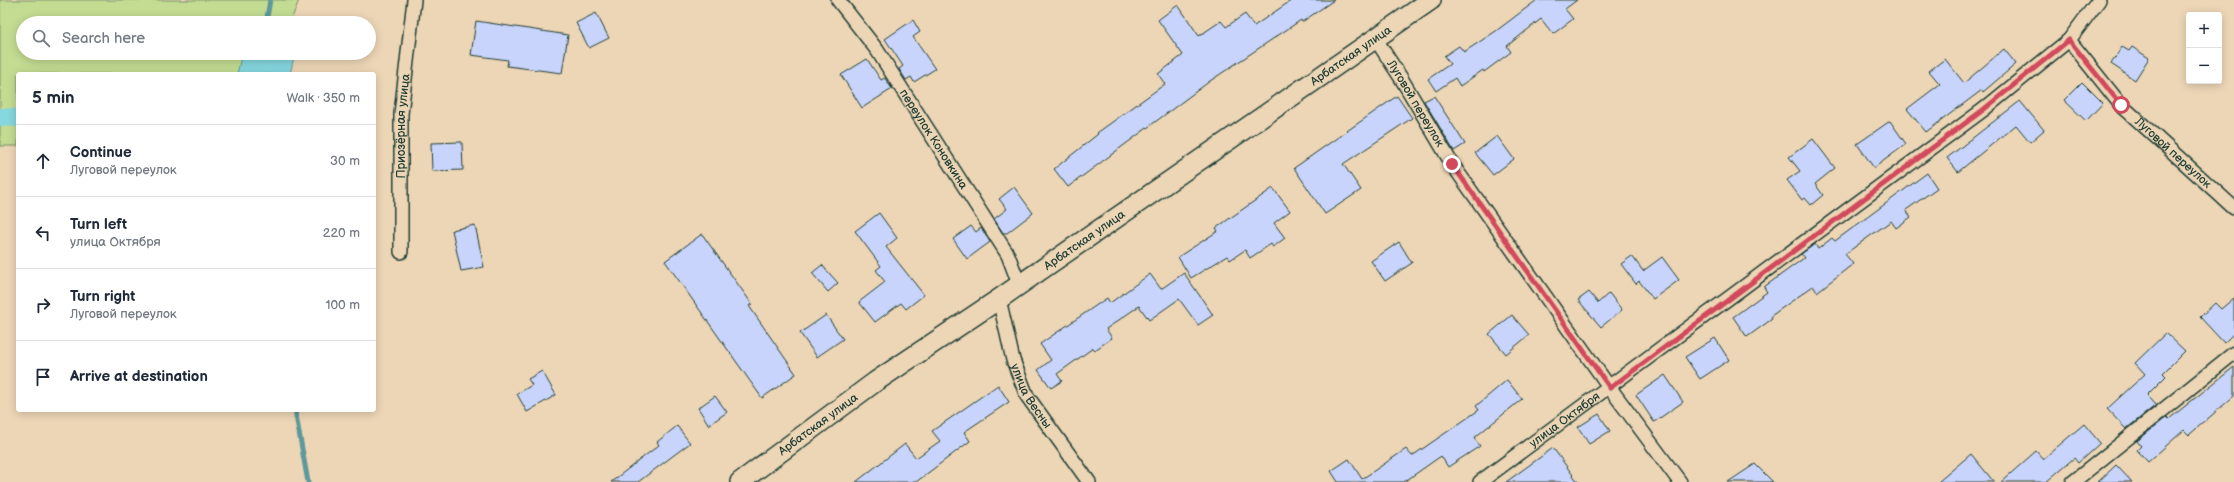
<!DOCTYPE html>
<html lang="en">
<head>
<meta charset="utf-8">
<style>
  :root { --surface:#fff; --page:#f2f2f3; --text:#1f2937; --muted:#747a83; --line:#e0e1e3 }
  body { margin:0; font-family:"Balsamiq Sans",sans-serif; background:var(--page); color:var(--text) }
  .controls { position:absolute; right:12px; top:12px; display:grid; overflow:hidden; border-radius:4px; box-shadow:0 2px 10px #0003 }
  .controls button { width:36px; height:36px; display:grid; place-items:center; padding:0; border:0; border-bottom:1px solid var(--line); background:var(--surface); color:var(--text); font:20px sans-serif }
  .stop { position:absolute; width:12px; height:12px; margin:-9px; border:3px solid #d1495b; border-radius:50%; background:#fff }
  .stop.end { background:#d1495b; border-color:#fff; box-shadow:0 1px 4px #0008 }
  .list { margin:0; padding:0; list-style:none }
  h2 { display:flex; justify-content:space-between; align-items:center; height:52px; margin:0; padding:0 16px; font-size:17px }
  h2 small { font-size:13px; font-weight:400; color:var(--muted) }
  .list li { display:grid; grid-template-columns:26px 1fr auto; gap:12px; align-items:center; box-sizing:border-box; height:72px; padding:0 16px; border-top:1px solid var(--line) }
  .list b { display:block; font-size:15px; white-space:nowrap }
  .list p { margin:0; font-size:13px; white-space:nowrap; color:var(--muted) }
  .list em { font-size:13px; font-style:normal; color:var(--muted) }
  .icon { flex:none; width:22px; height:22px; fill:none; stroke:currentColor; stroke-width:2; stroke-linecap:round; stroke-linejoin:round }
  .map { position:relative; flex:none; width:2234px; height:482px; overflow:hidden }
  .search { position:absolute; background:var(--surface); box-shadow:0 2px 10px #0003; left:16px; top:16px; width:360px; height:44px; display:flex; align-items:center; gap:10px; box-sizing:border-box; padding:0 14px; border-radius:22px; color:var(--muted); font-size:15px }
  .panel { position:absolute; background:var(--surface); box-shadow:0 2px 10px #0003; left:16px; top:72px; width:360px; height:340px; border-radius:4px }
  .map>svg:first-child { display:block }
  .green { fill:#c3dc92; stroke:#718c63 }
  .water { fill:#86d7df; stroke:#5d999b }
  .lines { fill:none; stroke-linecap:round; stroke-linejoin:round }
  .stream { stroke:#5d999b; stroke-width:5 }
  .canal { stroke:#86d7df; stroke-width:18 }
  .building { fill:#c8d4fb; stroke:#1f3d34 }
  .minor-casing { stroke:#1f3d34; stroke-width:16 }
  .secondary-casing { stroke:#1f3d34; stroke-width:22 }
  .minor { stroke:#edd6b6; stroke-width:13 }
  .secondary { stroke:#edd6b6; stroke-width:19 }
  .route { stroke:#d1495b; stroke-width:5 }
  .labels { text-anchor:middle; stroke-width:3.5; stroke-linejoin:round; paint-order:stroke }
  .street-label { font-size:12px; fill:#1f3d34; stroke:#edd6b6 }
</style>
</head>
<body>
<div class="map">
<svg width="2234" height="482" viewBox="0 0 2234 482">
  <rect width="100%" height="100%" fill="#edd6b6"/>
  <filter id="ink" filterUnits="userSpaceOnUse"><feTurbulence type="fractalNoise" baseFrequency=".025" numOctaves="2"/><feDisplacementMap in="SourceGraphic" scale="8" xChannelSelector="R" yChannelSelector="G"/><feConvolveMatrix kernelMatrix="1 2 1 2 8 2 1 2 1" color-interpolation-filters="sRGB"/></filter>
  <g filter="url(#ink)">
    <path class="green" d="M 0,0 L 299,0 L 290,23 L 23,23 L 23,53 L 280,53 L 272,74 L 18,74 L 18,146 L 0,146 Z"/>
    <path class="water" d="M 242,53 L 295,53 L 290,74 L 237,74 Z"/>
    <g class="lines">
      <g class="stream">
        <path d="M 266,23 L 270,0"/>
        <path d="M 295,410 L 308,482"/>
      </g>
      <path class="canal" d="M 0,117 L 18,118"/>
    </g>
    <g class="building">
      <path d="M 1292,0 L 1334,0 L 1302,22 L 1301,20 L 1210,81 L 1068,187 L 1054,169 L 1098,134 L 1097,133 L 1165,84 L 1158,74 L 1183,55 L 1158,20 L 1178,5 L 1199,36 L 1221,21 L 1226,27 L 1245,14 L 1254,26 Z"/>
      <path d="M 1537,0 L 1577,0 L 1565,9 L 1573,19 L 1553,34 L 1541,19 L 1507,46 L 1511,52 L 1484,72 L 1483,70 L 1460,86 L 1455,78 L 1436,91 L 1428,79 L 1450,64 L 1444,56 L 1459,46 L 1464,52 L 1496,31 Z"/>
      <path d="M 596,13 L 609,38 L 589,48 L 576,23 Z"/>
      <path d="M 913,20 L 920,32 L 913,37 L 935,69 L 914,82 L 911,77 L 906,80 L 899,69 L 903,66 L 885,39 Z"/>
      <path d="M 476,21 L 568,35 L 562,73 L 507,66 L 508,60 L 471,55 Z"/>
      <path d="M 2122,47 L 2129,51 L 2132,47 L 2149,58 L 2135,80 L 2111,64 Z"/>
      <path d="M 2004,49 L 2016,64 L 1983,92 L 1982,90 L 1926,132 L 1907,109 L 1940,84 L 1929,71 L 1945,59 L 1964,83 Z"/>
      <path d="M 867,59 L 881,80 L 885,78 L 892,89 L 862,108 L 841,75 Z"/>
      <path d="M 2082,82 L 2103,103 L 2086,121 L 2064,100 Z"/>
      <path d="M 1397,96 L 1412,118 L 1343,164 L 1361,190 L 1325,214 L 1294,168 Z"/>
      <path d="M 1434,96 L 1465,144 L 1454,151 L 1424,101 Z"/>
      <path d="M 2020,101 L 2044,130 L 2030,142 L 2016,125 L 1958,172 L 1947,158 Z"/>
      <path d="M 1890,121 L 1906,144 L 1874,168 L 1857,144 Z"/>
      <path d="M 1497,136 L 1514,159 L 1493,175 L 1475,153 Z"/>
      <path d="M 1813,139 L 1835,168 L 1815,184 L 1823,195 L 1811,205 L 1805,198 L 1802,200 L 1787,180 L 1800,171 L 1789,157 Z"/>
      <path d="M 462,142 L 463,170 L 432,171 L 431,143 Z"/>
      <path d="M 1927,173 L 1937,188 L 1906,210 L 1911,217 L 1896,228 L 1891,221 L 1845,254 L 1853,264 L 1817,292 L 1813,286 L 1771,316 L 1772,319 L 1747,337 L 1733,317 L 1767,292 L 1764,287 L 1804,258 L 1801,254 L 1815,244 L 1818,249 L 1832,238 L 1835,241 Z"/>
      <path d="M 1014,187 L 1033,213 L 1007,233 L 1003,233 L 994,219 L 1007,209 L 999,199 Z"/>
      <path d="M 1273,188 L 1290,211 L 1274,223 L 1285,238 L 1273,247 L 1271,244 L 1250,258 L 1245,250 L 1230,260 L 1227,256 L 1191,278 L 1178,257 L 1218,231 L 1216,228 Z"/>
      <path d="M 879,213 L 897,238 L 886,247 L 924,295 L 906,309 L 901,303 L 875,322 L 859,302 L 885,282 L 876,270 L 881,266 L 855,231 Z"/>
      <path d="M 475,225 L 484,267 L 461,271 L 452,230 Z"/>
      <path d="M 971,226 L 976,232 L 981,228 L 990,242 L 967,259 L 953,239 Z"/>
      <path d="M 702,234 L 752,304 L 749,306 L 796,374 L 762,398 L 665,261 Z"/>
      <path d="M 1399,242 L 1412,263 L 1385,281 L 1371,261 Z"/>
      <path d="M 1632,256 L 1643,271 L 1662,257 L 1679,280 L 1653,299 L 1639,281 L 1636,284 L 1621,264 Z"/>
      <path d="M 822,265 L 838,283 L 828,292 L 812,273 Z"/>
      <path d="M 1184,273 L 1213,315 L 1198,325 L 1179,299 L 1149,320 L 1139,306 L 1106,329 L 1112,338 L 1095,350 L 1093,348 L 1057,374 L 1062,381 L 1051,388 L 1038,370 L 1051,360 L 1040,344 L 1107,298 L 1110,303 L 1150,274 L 1161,289 Z"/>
      <path d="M 1589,292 L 1598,303 L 1609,293 L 1622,310 L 1601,327 L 1578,300 Z"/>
      <path d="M 2234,298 L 2234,333 L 2224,343 L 2200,317 L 2215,303 L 2221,309 Z"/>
      <path d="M 826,315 L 843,339 L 817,357 L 800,333 Z"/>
      <path d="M 1512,315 L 1529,335 L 1506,354 L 1489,334 Z"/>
      <path d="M 2166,333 L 2185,351 L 2163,373 L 2166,376 L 2147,395 L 2156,405 L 2126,429 L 2107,409 L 2145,374 L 2135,363 Z"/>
      <path d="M 1715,338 L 1729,360 L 1700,379 L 1685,357 Z"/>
      <path d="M 2234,367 L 2234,396 L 2189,435 L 2184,430 L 2148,462 L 2137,450 L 2141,446 L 2137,441 L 2167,417 L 2169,419 Z"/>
      <path d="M 542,371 L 556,395 L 527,412 L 517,394 L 532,385 L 528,379 Z"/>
      <path d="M 1665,375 L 1683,402 L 1654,422 L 1636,395 Z"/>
      <path d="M 1507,380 L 1522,399 L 1474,438 L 1480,446 L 1448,467 L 1441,456 L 1404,482 L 1338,482 L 1331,471 L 1349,459 L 1362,479 L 1406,449 L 1412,456 L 1479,410 L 1476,406 Z"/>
      <path d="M 998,385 L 1009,402 L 964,432 L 970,441 L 916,482 L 856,482 L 905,444 L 916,458 L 940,441 L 932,431 Z"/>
      <path d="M 715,396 L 727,412 L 709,425 L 698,408 Z"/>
      <path d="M 1599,414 L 1610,431 L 1589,444 L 1578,427 Z"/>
      <path d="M 2084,424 L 2100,443 L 2078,463 L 2074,458 L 2046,482 L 2001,482 L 2036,451 L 2043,459 Z"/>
      <path d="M 677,426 L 690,443 L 638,482 L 611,482 L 659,445 L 657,442 Z"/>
      <path d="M 1553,448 L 1578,482 L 1506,482 Z"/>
      <path d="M 1971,454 L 1994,482 L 1938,482 Z"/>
      <path d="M 1755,464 L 1773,482 L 1728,482 Z"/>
      <path d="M 2116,465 L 2132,482 L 2098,482 Z"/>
    </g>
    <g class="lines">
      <defs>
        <g id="minor">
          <path id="s1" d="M 838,0 L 877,50 L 1008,255 L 1019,284"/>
          <path id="s2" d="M 1375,38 L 1401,78 L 1452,164 L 1610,388 L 1680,482"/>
          <path id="s3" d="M 2069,40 L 2121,105 L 2234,208"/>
          <path id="s4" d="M 401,252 L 401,114 L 414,0"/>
          <path id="s5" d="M 999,299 L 1013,360 L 1027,396 L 1089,482"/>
          <path id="s6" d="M 1480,482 L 1983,110 L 2069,40 L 2099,0"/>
          <path d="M 2073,482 L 2234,353"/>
        </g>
        <g id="secondary">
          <path id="s7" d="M 740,482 L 875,382 L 999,299 L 1431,0"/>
        </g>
      </defs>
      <use href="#minor" class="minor-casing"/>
      <use href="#secondary" class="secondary-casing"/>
      <use href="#minor" class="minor"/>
      <use href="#secondary" class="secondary"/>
    </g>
  </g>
  <g class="lines" filter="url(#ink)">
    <path class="route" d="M 1452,164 L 1610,388 L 1983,110 L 2069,40 L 2121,105"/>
  </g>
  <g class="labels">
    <g class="street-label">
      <text dy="4" stroke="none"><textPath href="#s7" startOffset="745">Арбатская улица</textPath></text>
      <text dy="4" stroke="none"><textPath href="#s2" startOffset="77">Луговой переулок</textPath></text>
      <text dy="4" stroke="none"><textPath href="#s4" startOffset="126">Приозёрная улица</textPath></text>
      <text dy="4" stroke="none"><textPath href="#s1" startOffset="169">переулок Коновкина</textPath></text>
      <text dy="4" stroke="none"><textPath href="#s3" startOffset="154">Луговой переулок</textPath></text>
      <text dy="4" stroke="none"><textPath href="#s7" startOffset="421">Арбатская улица</textPath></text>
      <text dy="4" stroke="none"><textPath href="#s5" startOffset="103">улица Весны</textPath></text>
      <text dy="4" stroke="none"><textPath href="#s6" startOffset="105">улица Октября</textPath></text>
      <text dy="4" stroke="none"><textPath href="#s7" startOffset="97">Арбатская улица</textPath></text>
    </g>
  </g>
</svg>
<div class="controls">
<button>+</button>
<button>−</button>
</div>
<div class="stop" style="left:2121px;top:105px"></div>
<div class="stop end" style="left:1452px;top:164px"></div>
<div class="search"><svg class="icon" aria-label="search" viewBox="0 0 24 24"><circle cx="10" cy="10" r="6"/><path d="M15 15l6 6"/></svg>Search here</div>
<section class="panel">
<h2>5 min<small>Walk · 350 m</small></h2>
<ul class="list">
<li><svg class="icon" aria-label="ahead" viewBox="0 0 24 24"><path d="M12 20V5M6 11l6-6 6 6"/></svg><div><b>Continue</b><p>Луговой переулок</p></div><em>30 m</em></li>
<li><svg class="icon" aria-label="left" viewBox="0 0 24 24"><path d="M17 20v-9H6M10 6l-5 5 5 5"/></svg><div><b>Turn left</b><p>улица Октября</p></div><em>220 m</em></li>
<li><svg class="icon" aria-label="right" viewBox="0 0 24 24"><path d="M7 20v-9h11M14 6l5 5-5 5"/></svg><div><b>Turn right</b><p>Луговой переулок</p></div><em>100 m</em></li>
<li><svg class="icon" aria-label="arrive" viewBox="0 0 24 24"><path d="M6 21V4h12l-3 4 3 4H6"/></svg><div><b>Arrive at destination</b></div></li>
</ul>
</section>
</div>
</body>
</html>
